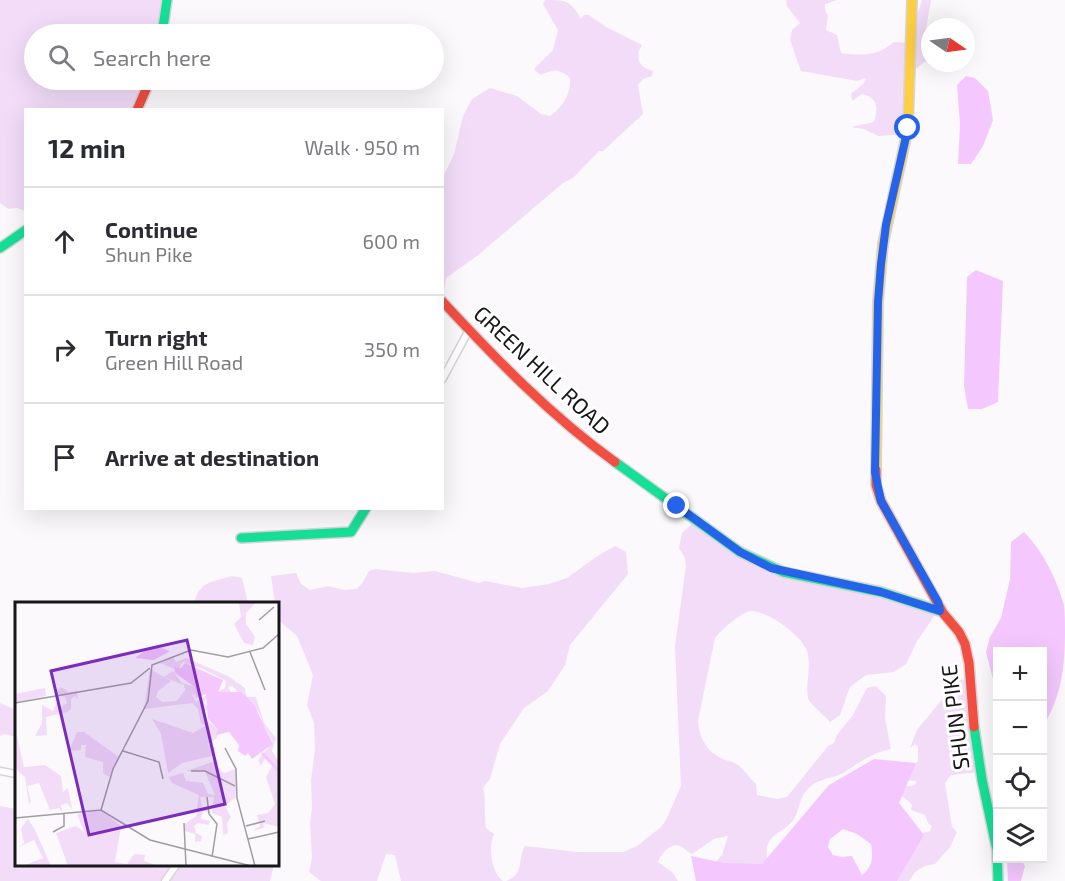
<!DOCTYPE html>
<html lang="en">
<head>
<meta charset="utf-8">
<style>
  :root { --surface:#fff; --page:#f2f2f3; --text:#2b2b33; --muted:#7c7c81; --line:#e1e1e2 }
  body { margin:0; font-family:"Exo 2",sans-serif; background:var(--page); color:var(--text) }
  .controls { position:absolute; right:18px; bottom:18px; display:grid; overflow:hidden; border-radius:0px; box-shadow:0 6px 24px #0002 }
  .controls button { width:54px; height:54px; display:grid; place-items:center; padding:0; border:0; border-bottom:2px solid var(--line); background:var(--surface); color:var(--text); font:30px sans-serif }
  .compass { position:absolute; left:921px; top:18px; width:54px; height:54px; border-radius:50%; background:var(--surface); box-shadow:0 6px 24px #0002; rotate:103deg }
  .stop { position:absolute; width:18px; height:18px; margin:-14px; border:4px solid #2563eb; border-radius:50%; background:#fff }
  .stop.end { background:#2563eb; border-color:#fff; box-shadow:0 2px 6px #0008 }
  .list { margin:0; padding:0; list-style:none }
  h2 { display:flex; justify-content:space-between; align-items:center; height:78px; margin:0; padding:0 24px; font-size:26px }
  h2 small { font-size:20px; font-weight:400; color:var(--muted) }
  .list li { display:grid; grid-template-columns:39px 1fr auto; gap:18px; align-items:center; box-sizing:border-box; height:108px; padding:0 24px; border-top:2px solid var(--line) }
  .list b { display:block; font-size:22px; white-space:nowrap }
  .list p { margin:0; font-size:20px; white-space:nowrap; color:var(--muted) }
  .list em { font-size:20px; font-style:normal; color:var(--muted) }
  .icon { flex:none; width:33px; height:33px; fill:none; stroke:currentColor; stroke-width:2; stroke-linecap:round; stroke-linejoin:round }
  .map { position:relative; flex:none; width:1065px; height:881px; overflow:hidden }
  .search { position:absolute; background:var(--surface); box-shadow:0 6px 24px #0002; left:24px; top:24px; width:420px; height:66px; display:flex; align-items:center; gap:15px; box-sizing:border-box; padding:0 21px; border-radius:33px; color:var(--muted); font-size:22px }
  .panel { position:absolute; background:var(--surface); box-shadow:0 6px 24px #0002; left:24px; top:108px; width:420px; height:402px; border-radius:0px }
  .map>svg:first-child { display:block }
  .green { fill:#f2dcf8 }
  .water { fill:#f4c8fe; fill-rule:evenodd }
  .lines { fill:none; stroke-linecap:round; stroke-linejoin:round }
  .street-casing { stroke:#d7d5d7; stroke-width:9 }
  .fast-casing { stroke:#d7d5d7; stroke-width:12 }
  .slow-casing { stroke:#d7d5d7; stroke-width:12 }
  .jam-casing { stroke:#d7d5d7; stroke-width:12 }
  .street { stroke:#fffeff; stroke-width:6 }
  .fast { stroke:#16e098; stroke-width:9 }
  .slow { stroke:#ffcf43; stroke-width:9 }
  .jam { stroke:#f24e42; stroke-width:9 }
  .route { stroke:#2563eb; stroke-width:8 }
  .labels { text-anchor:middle; stroke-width:6; stroke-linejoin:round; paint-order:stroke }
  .street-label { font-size:22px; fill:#171618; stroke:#fff }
  .inset-river { fill:none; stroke:#f4c8fe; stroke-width:3 }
  .inset-road { fill:none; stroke:#a09ea1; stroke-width:1.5 }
  .view { fill:#7b2cbf; fill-opacity:0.15; stroke:#7b2cbf; stroke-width:3 }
  .inset-edge { fill:none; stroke:#171618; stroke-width:3 }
</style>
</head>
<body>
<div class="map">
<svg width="1065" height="881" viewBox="0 0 1065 881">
  <rect width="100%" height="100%" fill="#fcf9fd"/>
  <g class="green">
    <path d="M 0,0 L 165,0 L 161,34 L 34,34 L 34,80 L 150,80 L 137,109 L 26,110 L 25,211 L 17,208 L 9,209 L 0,203 Z"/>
    <path d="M 545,0 C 567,0 570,0 581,19 L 584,15 L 589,15 L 606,27 L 642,45 C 634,57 639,68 653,71 L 652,76 L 643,79 L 638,85 L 643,114 L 603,151 L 599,151 L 573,178 L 563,183 L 477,256 L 446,278 L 443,297 L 443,177 L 454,154 L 463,116 L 472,99 L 490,88 L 517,96 L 541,114 L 550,116 C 563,107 571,94 570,78 C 559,68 554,70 540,75 L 534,69 L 553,50 L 558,30 L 543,4 Z"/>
    <path d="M 786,0 L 837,0 L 825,4 L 825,10 L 828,16 L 826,30 L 837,35 L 841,53 C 861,56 878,56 894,42 L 911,43 L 913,19 L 918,13 L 922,0 L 931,0 L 926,29 L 930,32 L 930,58 L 917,68 L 910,79 L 907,134 L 878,136 L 864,129 L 851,127 L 874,122 C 879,108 877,97 862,94 L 852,101 L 851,94 L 863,84 L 866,78 L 857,81 L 801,71 L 790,40 L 792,30 L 800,23 L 787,6 Z"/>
    <path d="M 695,521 L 771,568 L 823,579 L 937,612 L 917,641 L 906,664 L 894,672 L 866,675 L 850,687 L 840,715 L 830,722 C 826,717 809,703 808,698 C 805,683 812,667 807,651 C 801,635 769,612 752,611 C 742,611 721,630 715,638 L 698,721 C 699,738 707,752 723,759 C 727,761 732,761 736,764 C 744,768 749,778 756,784 L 757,795 L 777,799 L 787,797 L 828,746 L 834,743 L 837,735 L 853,715 L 867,688 L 876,686 L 886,696 L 885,718 L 891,749 C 872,753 859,763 843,773 C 830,780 818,777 806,791 C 798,800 799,816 790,824 C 775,837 765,836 767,859 L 761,867 L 709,870 L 722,855 L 728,836 L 714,839 L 692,854 C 687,852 684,847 680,846 C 670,842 661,854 658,862 L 672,872 L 678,881 L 506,881 C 525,874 517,860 525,846 L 577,852 L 623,852 L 637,846 L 661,827 L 666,820 L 681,786 L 675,646 L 686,566 L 685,558 L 679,548 L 682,533 Z"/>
    <path d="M 615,546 L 626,552 L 628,574 L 570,645 L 565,665 L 548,691 L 524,708 L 500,744 L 490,779 L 483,788 C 486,794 484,817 486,828 L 494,834 C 488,846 491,873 503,881 L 401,881 L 395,855 L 386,854 L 377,881 L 321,881 L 309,872 L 312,857 L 310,824 L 312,807 L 311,780 L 315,749 L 314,723 L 307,705 L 313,675 L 297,636 L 278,620 L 278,604 L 275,603 L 271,576 L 296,573 L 301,584 L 310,590 L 329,586 L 343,590 L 357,589 L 363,582 L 369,571 L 375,569 L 413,573 L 435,571 L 479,583 L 485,581 L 522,588 L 549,584 L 567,578 L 596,557 Z"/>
    <path d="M 232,576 L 242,578 L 248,603 L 194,603 C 200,581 212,582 232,576 Z"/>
    <path d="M 971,679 L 979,772 L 951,775 L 945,783 L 952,827 L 957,832 L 950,847 L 935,864 L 925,866 L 915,872 L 909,881 L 897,881 L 901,874 L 913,836 L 930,831 L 932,826 L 928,823 L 925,815 L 911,810 L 912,804 L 888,785 L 910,786 L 916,784 L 916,781 L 905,780 L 911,767 L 918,761 L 918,747 L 915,744 L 910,748 L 917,730 L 958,680 Z"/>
    <path d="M 0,703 L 16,710 L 16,737 L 4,734 L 0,736 Z"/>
    <path d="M 0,806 L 16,809 L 16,864 L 274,865 L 270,881 L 0,881 Z"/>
  </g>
  <g class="water">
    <path d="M 966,76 L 975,78 L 988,91 L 993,120 L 983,146 L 971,164 L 958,164 L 960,124 L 957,85 Z"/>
    <path d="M 976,270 L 1003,281 L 998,402 L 982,409 L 968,409 L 964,386 L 967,277 Z"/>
    <path d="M 1024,532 C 1043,551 1057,580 1064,605 C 1065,614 1065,624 1065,633 C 1065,669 1061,696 1043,727 L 1042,652 L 998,652 L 997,695 L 986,652 L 990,637 L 1001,618 L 1010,579 L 1011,542 Z"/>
    <path d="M 874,759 L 916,763 L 899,803 L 924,835 L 897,881 L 696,881 L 691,856 L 724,863 L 762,864 L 829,785 ZM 843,829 L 857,834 L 871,844 C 873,857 873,866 862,875 L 852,856 L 842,857 L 833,855 L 828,847 L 830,839 Z"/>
    <path d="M 1007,859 L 1021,859 L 1025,866 L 1021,881 L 1008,881 Z"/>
  </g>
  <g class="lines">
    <defs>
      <g id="street">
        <path d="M 442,380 L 469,330"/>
        <path d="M 0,771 L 16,774"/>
        <path d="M 165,881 L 177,864"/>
      </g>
      <g id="fast">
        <path d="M 162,34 L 167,0"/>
        <path d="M 0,248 L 26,230"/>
        <path d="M 615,462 L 740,552 L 783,572 L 881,592 L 940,611"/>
        <path d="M 241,538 L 351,532 L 366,508"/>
        <path d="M 974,727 L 982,780 L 997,850 L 998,881"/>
      </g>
      <path id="slow" d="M 876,470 L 878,302 L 883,244 L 908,128 L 912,0"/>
      <g id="jam">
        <path d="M 137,110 L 150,80"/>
        <path d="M 442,301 C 496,359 551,416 615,462"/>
        <path d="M 876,470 L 876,485 L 881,501 L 943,613 L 959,632 L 965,644 L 969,663 L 974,727"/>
      </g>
    </defs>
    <use href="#street" class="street-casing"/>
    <use href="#fast" class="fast-casing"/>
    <use href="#slow" class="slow-casing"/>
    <use href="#jam" class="jam-casing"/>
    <use href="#street" class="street"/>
    <use href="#fast" class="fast"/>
    <use href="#slow" class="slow"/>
    <use href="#jam" class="jam"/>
  </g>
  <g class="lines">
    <path class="route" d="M 677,506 L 740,552 L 771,568 L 881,592 L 940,611 L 938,602 L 881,501 L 875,472 L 878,302 L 881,264 L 886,225 L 908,128"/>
  </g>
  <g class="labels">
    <g class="street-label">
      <text transform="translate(542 370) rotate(43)" y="8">GREEN HILL ROAD</text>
      <text transform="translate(955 717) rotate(-97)" y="8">SHUN PIKE</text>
    </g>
  </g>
  <g transform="translate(15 602)">
    <rect width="264" height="264" fill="#fcf9fd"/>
    <path d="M 224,0 L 241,0 L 231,11 L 231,22 L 240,35 L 238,43 L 229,41 L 219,22 L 226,15 ZM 158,54 L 161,60 L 171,56 L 213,74 L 230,86 L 231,95 L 241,95 L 249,121 L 261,136 L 257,149 L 264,160 L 264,225 L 248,221 L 249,226 L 237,229 L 245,224 L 242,213 L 253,211 L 260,202 L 251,175 L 257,164 L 250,156 L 246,164 L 243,158 L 258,140 L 247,119 L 244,111 L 230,95 L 228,90 L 223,90 L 217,84 L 213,85 L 216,90 L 202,90 L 210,86 L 211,79 L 186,66 L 168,60 L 164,66 L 157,66 L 145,61 ZM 135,67 L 156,79 L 143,89 L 141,95 L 147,100 L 162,99 L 170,88 L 169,83 L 149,75 L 158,69 L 167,81 L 181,85 L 183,93 L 177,92 L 181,100 L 193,92 L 189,101 L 195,107 L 190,109 L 190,118 L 204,126 L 202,136 L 192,142 L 201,146 L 197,154 L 167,161 L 153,171 L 146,132 L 137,117 L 178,131 L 192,123 L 186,122 L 183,107 L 177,101 L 129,107 ZM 46,85 L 54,90 L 62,89 L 63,97 L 60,94 L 56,97 L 56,107 L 52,110 L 31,115 L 32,133 L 20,134 L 27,121 L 27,103 L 38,109 L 42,100 L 45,106 L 52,101 L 50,95 L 41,91 ZM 30,86 L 31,94 L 0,101 L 0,92 ZM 0,127 L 9,165 L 30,163 L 46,174 L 48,190 L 53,186 L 57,207 L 52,201 L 46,203 L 47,210 L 44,206 L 35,208 L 24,181 L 12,184 L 16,199 L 14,203 L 10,175 L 0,166 ZM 62,130 L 69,130 L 104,155 L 94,175 L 88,171 L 88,160 L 70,155 L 71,143 L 66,143 L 66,148 L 54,149 ZM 197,160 L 203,160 L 202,165 L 209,171 L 221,167 L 221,195 L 210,204 L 216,215 L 212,221 L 213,231 L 208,233 L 207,215 L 197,211 L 199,195 L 185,195 L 187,207 L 193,205 L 196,211 L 188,209 L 186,217 L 195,219 L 194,223 L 183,221 L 179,224 L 181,231 L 187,234 L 186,239 L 180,240 L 180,232 L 170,229 L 170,222 L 181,214 L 184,193 L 157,181 L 154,175 L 168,171 L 171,179 L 188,181 L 193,192 L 200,193 L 190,169 L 172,169 ZM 86,208 L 106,224 L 100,260 L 112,262 L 119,252 L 130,253 L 129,259 L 143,264 L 53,264 L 41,231 L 61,224 L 69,230 L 62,212 ZM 13,217 L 20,228 L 36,264 L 7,264 L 28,256 L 19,238 L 3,245 L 9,241 L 6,226 Z" fill="#f2dcf8"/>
    <path d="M 134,46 L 146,46 L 155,49 L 139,58 L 120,56 ZM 170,61 L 208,78 L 203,90 L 227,90 L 239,103 L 258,142 L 237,157 L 233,151 L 230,154 L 223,149 L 224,143 L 214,130 L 201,133 L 203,127 L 193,117 L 191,92 L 181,96 L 180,85 L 160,71 L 159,65 L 166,66 Z" fill="#f4c8fe"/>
    <path class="inset-river" d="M 247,151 L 264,169"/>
    <path class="inset-road" d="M 244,18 L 259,5M 235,50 L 250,88M 0,101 L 116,81 L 135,66M 210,146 L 221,167 L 222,196 L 240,264M 108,149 L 144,160 L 148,177M 176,169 L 190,169 L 220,184M 192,195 L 194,212 L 202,222 L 197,255M 86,208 L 98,167 L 133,99 L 137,63 L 176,48 L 213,55 L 248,46 L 264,32M 0,216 L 86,208 L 135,238 L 236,264M 169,221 L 171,264M 231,224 L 250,219M 38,230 L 49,224 L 49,211M 233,237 L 264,230"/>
    <path class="view" d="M 172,38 L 210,202 L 74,233 L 36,69 Z"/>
    <rect width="264" height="264" class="inset-edge"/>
  </g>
</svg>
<div class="controls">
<button>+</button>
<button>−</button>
<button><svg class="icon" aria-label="locate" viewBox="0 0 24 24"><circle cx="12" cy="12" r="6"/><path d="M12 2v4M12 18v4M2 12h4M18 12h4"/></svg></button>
<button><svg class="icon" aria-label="layers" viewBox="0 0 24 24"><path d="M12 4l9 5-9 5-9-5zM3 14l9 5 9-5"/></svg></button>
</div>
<svg class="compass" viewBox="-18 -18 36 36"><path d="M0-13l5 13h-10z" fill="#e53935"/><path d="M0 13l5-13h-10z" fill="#7c7c81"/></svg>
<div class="stop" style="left:908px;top:128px"></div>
<div class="stop end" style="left:677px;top:506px"></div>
<div class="search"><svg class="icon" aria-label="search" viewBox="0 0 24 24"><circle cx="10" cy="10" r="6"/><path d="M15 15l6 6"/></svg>Search here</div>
<section class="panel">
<h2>12 min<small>Walk · 950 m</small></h2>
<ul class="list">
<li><svg class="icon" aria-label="ahead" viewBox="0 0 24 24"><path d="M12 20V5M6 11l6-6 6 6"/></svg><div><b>Continue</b><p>Shun Pike</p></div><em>600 m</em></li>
<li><svg class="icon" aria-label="right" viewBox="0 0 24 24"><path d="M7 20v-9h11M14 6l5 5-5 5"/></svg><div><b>Turn right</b><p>Green Hill Road</p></div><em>350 m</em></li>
<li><svg class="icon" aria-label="arrive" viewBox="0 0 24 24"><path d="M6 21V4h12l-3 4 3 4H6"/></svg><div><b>Arrive at destination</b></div></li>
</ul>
</section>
</div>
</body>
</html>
